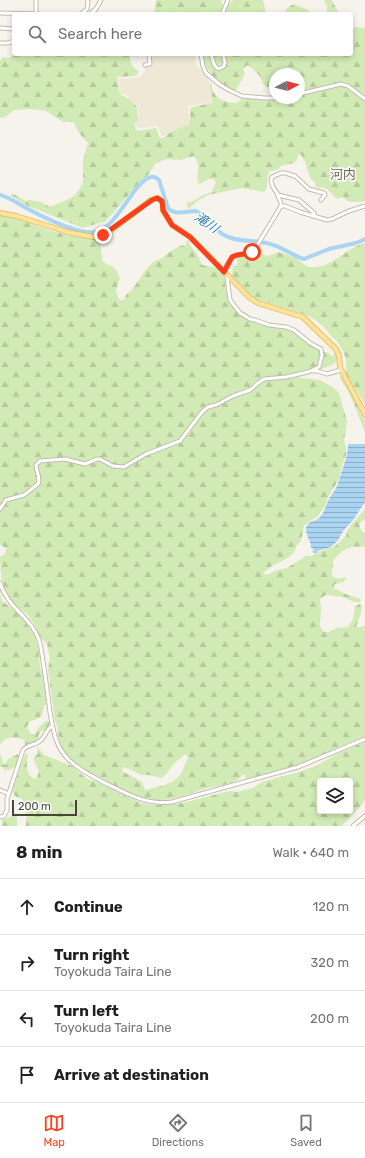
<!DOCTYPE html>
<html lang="en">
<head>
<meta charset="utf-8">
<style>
  :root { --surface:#fff; --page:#f6f6f6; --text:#202124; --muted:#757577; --line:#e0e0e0; --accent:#fc3f1d }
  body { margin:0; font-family:Rubik,"Noto Sans JP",sans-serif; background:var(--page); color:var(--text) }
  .controls { position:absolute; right:12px; bottom:12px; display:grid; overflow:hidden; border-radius:4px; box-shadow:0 2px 6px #0003 }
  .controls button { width:36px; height:36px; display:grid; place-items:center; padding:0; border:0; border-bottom:1px solid var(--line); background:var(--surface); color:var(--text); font:20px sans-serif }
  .compass { position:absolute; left:269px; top:68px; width:36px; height:36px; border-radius:50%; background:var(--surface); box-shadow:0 2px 6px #0003; rotate:83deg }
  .scale { position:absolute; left:12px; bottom:10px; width:65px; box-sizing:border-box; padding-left:4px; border:2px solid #4b4439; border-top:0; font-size:11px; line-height:14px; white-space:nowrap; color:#4b4439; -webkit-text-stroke:3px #fff; paint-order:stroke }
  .stop { position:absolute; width:12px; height:12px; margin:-9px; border:3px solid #fc3f1d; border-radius:50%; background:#fff }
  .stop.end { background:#fc3f1d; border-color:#fff; box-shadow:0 1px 4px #0008 }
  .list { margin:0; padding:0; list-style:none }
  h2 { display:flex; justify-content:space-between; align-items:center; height:52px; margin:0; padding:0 16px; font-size:17px }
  h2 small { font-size:13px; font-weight:400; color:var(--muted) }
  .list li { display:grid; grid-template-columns:26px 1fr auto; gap:12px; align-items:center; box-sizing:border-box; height:56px; padding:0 16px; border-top:1px solid var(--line) }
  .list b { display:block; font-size:15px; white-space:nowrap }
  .list p { margin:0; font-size:13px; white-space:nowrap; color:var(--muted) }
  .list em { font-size:13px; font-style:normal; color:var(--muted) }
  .icon { flex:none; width:22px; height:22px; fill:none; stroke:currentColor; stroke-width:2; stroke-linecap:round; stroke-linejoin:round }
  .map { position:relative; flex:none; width:365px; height:826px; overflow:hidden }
  .search { position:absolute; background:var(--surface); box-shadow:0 2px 6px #0003; left:12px; right:12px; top:12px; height:44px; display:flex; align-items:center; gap:10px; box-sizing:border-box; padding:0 14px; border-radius:4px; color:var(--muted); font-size:15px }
  .sheet { height:276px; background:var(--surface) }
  nav { display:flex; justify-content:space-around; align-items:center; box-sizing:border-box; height:56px; border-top:1px solid var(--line); background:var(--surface); font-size:11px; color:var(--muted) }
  nav a { display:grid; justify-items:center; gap:2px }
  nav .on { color:var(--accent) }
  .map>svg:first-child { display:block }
  .education { fill:#efe8d6 }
  .forest { fill:url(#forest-firs); fill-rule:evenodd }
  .water { fill:url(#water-rules) }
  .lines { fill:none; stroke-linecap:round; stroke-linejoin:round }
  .river { stroke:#a9d4f2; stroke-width:4 }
  .minor-casing { stroke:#c2bbae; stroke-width:5 }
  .major-casing { stroke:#e6c16a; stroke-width:6 }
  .minor { stroke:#fff; stroke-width:3 }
  .major { stroke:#ffe39c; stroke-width:4 }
  .route { stroke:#fc3f1d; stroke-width:5 }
  .labels { text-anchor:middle; stroke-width:3; stroke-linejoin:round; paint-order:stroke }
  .neighbourhood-label { font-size:13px; fill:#6e6250; stroke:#fff }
  .water-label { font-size:13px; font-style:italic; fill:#2e7ab2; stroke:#fff }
</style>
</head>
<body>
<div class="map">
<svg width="365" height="826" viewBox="0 0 365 826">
  <defs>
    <pattern id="forest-firs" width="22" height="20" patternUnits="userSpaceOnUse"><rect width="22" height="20" fill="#d2eab5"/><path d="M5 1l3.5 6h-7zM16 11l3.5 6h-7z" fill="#b6ca9c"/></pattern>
    <pattern id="water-rules" width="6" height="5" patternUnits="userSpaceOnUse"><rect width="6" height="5" fill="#a9d4f2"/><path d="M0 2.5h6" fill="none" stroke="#8caec5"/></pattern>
  </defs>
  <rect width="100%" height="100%" fill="#f6f3ec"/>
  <path class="education" d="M 150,54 L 194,54 L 196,64 L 208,78 L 212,97 L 211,103 L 188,106 L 189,118 L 188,122 L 185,126 L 171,131 L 162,137 L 158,126 L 137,128 L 136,125 L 139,119 L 138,107 L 128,96 L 120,93 L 118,79 L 140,77 L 145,71 L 144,67 L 151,66 Z"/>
  <g class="forest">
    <path d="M 156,0 L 221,0 L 223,8 L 226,8 L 233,0 L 263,0 L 266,14 L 154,14 Z"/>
    <path d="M 324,0 L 332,0 L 339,14 L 327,14 L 327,6 Z"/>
    <path d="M 294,4 L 308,10 L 310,14 L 284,14 L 287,8 Z"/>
    <path d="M 365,26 L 365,201 C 358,202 348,204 343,197 L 337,199 L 328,190 L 322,187 L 319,188 L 316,187 L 315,183 L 310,178 L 305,161 L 303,159 L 301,155 L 299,154 L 297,160 L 294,163 L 285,165 L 281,166 L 277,170 L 269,171 L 266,189 L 264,192 L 242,188 L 208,195 L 197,201 L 189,209 L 187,206 L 187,202 L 192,202 L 203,195 L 212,192 L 216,182 L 214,179 L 209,179 L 199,184 C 194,175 203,167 194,156 L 180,160 L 167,159 L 156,163 L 148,175 L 139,183 L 105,222 L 99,223 L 83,228 L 28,206 L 11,196 L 11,193 L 19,197 L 26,201 L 29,200 L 41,202 L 50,207 L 71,198 L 76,194 L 83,183 L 83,160 L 88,143 L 78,132 L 74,122 L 63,122 L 46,111 L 32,109 L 14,110 L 5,117 L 0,118 L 0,61 L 2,57 L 9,58 L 14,54 L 130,54 C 129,61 132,68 139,71 L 138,74 L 133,76 L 117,77 L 119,91 L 122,96 L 130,99 L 137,107 L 138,120 L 134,125 L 137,131 L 156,128 L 160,138 L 163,138 C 166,136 169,133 171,132 C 185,124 192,130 190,109 L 192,107 L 212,103 C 213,95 209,89 210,81 C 212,85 212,90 214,93 C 219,102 228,102 237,103 L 240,101 L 241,98 L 244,97 L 264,100 L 280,98 L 299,98 L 299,74 L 275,74 L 275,91 L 272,90 L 263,84 C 262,76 254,70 248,65 L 243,69 L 245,74 L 236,90 L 234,91 C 217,85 206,71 202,54 L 351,54 L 351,29 L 355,27 L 364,28 Z"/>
    <path d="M 0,215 L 14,218 L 55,232 L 76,237 L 95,239 L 100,241 L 102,260 L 106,264 L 112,266 L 117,271 L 120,279 C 116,287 114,293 120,300 L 124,300 L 126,295 L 132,290 L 145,271 L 153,262 L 162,258 L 171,251 L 180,246 L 186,245 L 187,240 L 188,240 L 192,248 L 197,254 L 202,265 L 217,268 L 224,276 C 225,282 225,288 227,294 C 233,317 255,323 275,327 C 281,329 288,328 293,331 C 304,337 313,353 327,352 L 332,356 L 337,354 C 337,358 337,360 334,363 C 327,370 307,371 297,373 L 294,377 L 320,380 L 334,388 L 339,393 L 347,421 L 344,441 L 346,447 L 346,455 L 342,465 L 339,479 L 328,497 L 325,506 L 317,517 L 308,522 L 304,526 L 301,541 L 296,546 C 296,556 282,561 274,565 C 270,567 267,570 263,573 L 266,575 L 277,570 L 287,568 L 306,556 L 311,556 L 324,550 L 334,547 L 346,536 L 347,531 L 351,525 L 365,509 L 365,519 L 360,523 L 359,525 L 362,531 L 365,533 L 365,547 C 351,545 341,549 333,561 C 334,566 331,570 332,576 C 337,579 340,579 346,577 L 346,579 L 343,582 L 335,584 L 333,588 L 348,595 L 359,598 L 361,600 L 360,602 L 354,602 L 343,597 L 326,595 L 320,599 L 321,609 L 320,626 L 324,632 L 329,632 L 336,628 L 348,627 L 353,619 L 355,607 L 360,603 L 362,606 L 361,613 L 356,627 L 362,627 L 365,625 L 365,737 C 345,743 327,753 308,761 C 288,769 267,774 246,779 L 245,775 L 243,774 C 236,786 216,785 204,789 C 188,794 173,801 156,800 C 136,800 117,786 100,777 C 91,773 81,768 73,762 C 70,760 67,756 65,753 C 63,750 61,745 60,742 C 57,734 59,728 55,721 L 48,670 L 50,658 L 47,644 L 41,638 L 34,624 L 27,614 L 14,604 L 5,591 L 1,576 L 0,557 L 5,554 L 6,548 L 0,545 ZM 186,754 L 188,758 C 185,762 183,772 180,775 C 172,785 157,787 145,790 L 142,782 L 122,771 L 123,767 L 129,769 L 141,775 L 148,775 L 162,778 C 167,774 169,770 173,765 C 176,761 181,758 186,754 Z"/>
    <path d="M 365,243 L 365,405 L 357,391 L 349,380 L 346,374 L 346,359 L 343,351 L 337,341 L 332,337 L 323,326 L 314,319 L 304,314 L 253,298 L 244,290 L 234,279 L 232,275 L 233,266 L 236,266 L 238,262 L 237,258 L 239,256 L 250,256 L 259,251 C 266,259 270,255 278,252 C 286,254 292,256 299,260 C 302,262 304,266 309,267 C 331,270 345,248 365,243 Z"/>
    <path d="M 340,376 L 343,377 L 351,390 L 361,414 L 365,419 L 365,433 C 360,419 355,406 349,393 C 346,387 340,381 340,376 Z"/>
    <path d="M 0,593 L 2,601 L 12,608 L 26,623 L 34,635 L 38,646 L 40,666 L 43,676 L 47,704 L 44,706 C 43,710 43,714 40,717 C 34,722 29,718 27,728 L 31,734 L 35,734 L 39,727 L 44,722 L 47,721 L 50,723 L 45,731 L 41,731 L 38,736 L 39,738 L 37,741 L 25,746 L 24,740 C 14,737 7,735 0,745 Z"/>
    <path d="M 365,742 L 365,800 L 359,808 L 342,826 L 26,826 C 26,818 28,803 20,798 C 18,797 16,797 14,795 L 12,791 L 25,754 L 28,754 C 27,762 24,775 36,779 L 37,777 L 39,771 L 33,759 L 38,753 L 37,747 L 38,748 L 44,755 L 72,766 L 86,778 L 90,780 L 98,782 L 123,795 L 141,803 L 152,805 L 165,805 L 183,803 L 229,791 L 237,792 L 253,788 L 262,782 L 283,776 L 293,774 L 316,766 L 335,755 ZM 320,781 L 350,781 L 350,811 L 320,811 Z"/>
    <path d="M 0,753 L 4,765 L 5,765 L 8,759 L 18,754 L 19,756 L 16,765 L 10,770 L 7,769 L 5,771 L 3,767 L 0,767 Z"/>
    <path d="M 12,816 L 17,817 L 17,826 L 2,826 L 2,820 Z"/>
  </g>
  <path class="water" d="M 348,444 L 365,444 L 365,502 L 353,520 L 343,531 L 338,540 L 331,547 L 318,551 L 316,553 L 312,552 L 314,549 L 311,548 C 312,541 302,532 308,524 C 310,521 316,521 319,518 C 324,514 326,505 329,499 C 331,495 335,491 337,486 C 340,479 341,472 344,465 C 346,458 348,453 348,444 Z"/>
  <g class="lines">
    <path class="river" d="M 0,195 C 11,198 20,205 30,210 C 45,218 83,237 99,231 C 119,223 135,180 151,177 C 155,176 157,178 159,180 L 168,208 C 175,216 186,211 196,211 C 208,216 213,229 224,235 C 238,243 255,239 270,244 C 282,247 294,256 304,259 L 329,249 L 356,243 L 365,239"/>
    <defs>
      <g id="minor">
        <path d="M 0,13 L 39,14"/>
        <path d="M 36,14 L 36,0"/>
        <path d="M 81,14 L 87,9 L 88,0"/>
        <path d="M 90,14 L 96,9 L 101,0"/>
        <path d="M 222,14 L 228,0"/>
        <path d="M 0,28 L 14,29"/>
        <path d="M 0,43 L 8,43 L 14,41"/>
        <path d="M 201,54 L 203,66 L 206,73 L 219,84 L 229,90 L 242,96 L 265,98 L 275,98"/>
        <path d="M 211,54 C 213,61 215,74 224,66 L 225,63 L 223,54"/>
        <path d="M 145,65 L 150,64 L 149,54"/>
        <path d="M 299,94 L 341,84 L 348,86 L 365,99"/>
        <path d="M 278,195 L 299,200 L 314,213 L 314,216"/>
        <path d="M 282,206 L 277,193 L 273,187 L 271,181 L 272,177 L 281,173 L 285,173 L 295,176 L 309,189 L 324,193 L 325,195 L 321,200"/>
        <path d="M 224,272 C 233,245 241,262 255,249 L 281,206 L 285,206 L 300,212 L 327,220 L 332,219 L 349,211 L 365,206"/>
        <path d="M 313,371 L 318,371 L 327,374 L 341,370"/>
        <path d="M 0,509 L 6,500 L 24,495 L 38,484 C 41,477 36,472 36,465 L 40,461 L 65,459 L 85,464 L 97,459 L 100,459 L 113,466 L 124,467 L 146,454 L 180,441 L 202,412 L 208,407 L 216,405 L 233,396 L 250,390 L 258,383 L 264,379 L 286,377 L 308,372 L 319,367 L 322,355 L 321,349 L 310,343 L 294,330 L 286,327 L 269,325 L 255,320 L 250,319 L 240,313 L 230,300 L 227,277 L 228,275"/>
        <path d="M 0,583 C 7,607 31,617 39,640 C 42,649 42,658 44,667 C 46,682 48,697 50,712 C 53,729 55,746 68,759 C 80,771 96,778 111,786 C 131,796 149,805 172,802 L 298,767 L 365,739"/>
        <path d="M 0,790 L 9,794"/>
        <path d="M 0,817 L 4,816 L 7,810 L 7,799 L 23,750 C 28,744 34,746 40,741 C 46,737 46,729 52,726"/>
        <path d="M 353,826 L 365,816"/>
      </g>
      <path id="major" d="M 0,213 L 16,216 L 71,233 L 94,237 L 106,234 L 151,200 L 157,198 L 160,200 L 163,203 L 163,211 L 172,225 L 190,237 L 250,298 L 258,303 L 303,317 L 336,349 L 339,356 L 340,367 L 344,375 L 365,414"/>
    </defs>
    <use href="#minor" class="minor-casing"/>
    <use href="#major" class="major-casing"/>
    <use href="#minor" class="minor"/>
    <use href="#major" class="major"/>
  </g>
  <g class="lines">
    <path class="route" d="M 103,235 L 152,200 L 157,198 L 162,201 L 163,210 L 172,225 L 190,237 L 224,272 L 232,257 C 239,253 246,255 252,252"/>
  </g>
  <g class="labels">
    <g class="neighbourhood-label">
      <text x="343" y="179">河内</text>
    </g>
    <g class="water-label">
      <text transform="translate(207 222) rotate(35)" y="5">滝川</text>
    </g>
  </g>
</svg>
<div class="controls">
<button><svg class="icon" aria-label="layers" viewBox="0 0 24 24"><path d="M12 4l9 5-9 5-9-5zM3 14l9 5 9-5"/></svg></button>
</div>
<svg class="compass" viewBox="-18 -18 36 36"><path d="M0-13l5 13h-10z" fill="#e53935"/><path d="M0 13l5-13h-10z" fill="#757577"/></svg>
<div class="scale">200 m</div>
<div class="stop" style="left:252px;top:252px"></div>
<div class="stop end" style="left:103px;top:235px"></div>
<div class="search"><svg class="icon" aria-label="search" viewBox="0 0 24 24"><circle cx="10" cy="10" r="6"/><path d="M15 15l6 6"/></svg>Search here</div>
</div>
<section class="sheet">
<h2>8 min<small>Walk · 640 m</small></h2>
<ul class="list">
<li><svg class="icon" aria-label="ahead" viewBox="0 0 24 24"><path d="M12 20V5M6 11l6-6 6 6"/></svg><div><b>Continue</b></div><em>120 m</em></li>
<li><svg class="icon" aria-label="right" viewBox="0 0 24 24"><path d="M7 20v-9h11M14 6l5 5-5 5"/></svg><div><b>Turn right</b><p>Toyokuda Taira Line</p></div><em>320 m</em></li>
<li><svg class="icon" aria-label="left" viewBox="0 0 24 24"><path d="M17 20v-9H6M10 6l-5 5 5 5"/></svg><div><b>Turn left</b><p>Toyokuda Taira Line</p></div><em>200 m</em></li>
<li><svg class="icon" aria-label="arrive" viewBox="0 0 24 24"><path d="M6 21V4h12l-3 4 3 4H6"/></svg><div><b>Arrive at destination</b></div></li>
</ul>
</section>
<nav>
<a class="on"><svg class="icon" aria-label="map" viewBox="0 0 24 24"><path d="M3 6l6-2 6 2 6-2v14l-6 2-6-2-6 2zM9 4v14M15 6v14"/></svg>Map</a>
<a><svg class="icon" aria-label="directions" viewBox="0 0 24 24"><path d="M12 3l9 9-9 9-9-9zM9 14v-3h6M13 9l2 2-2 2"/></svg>Directions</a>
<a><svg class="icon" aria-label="saved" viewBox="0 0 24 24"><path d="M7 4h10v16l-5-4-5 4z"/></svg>Saved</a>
</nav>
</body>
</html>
